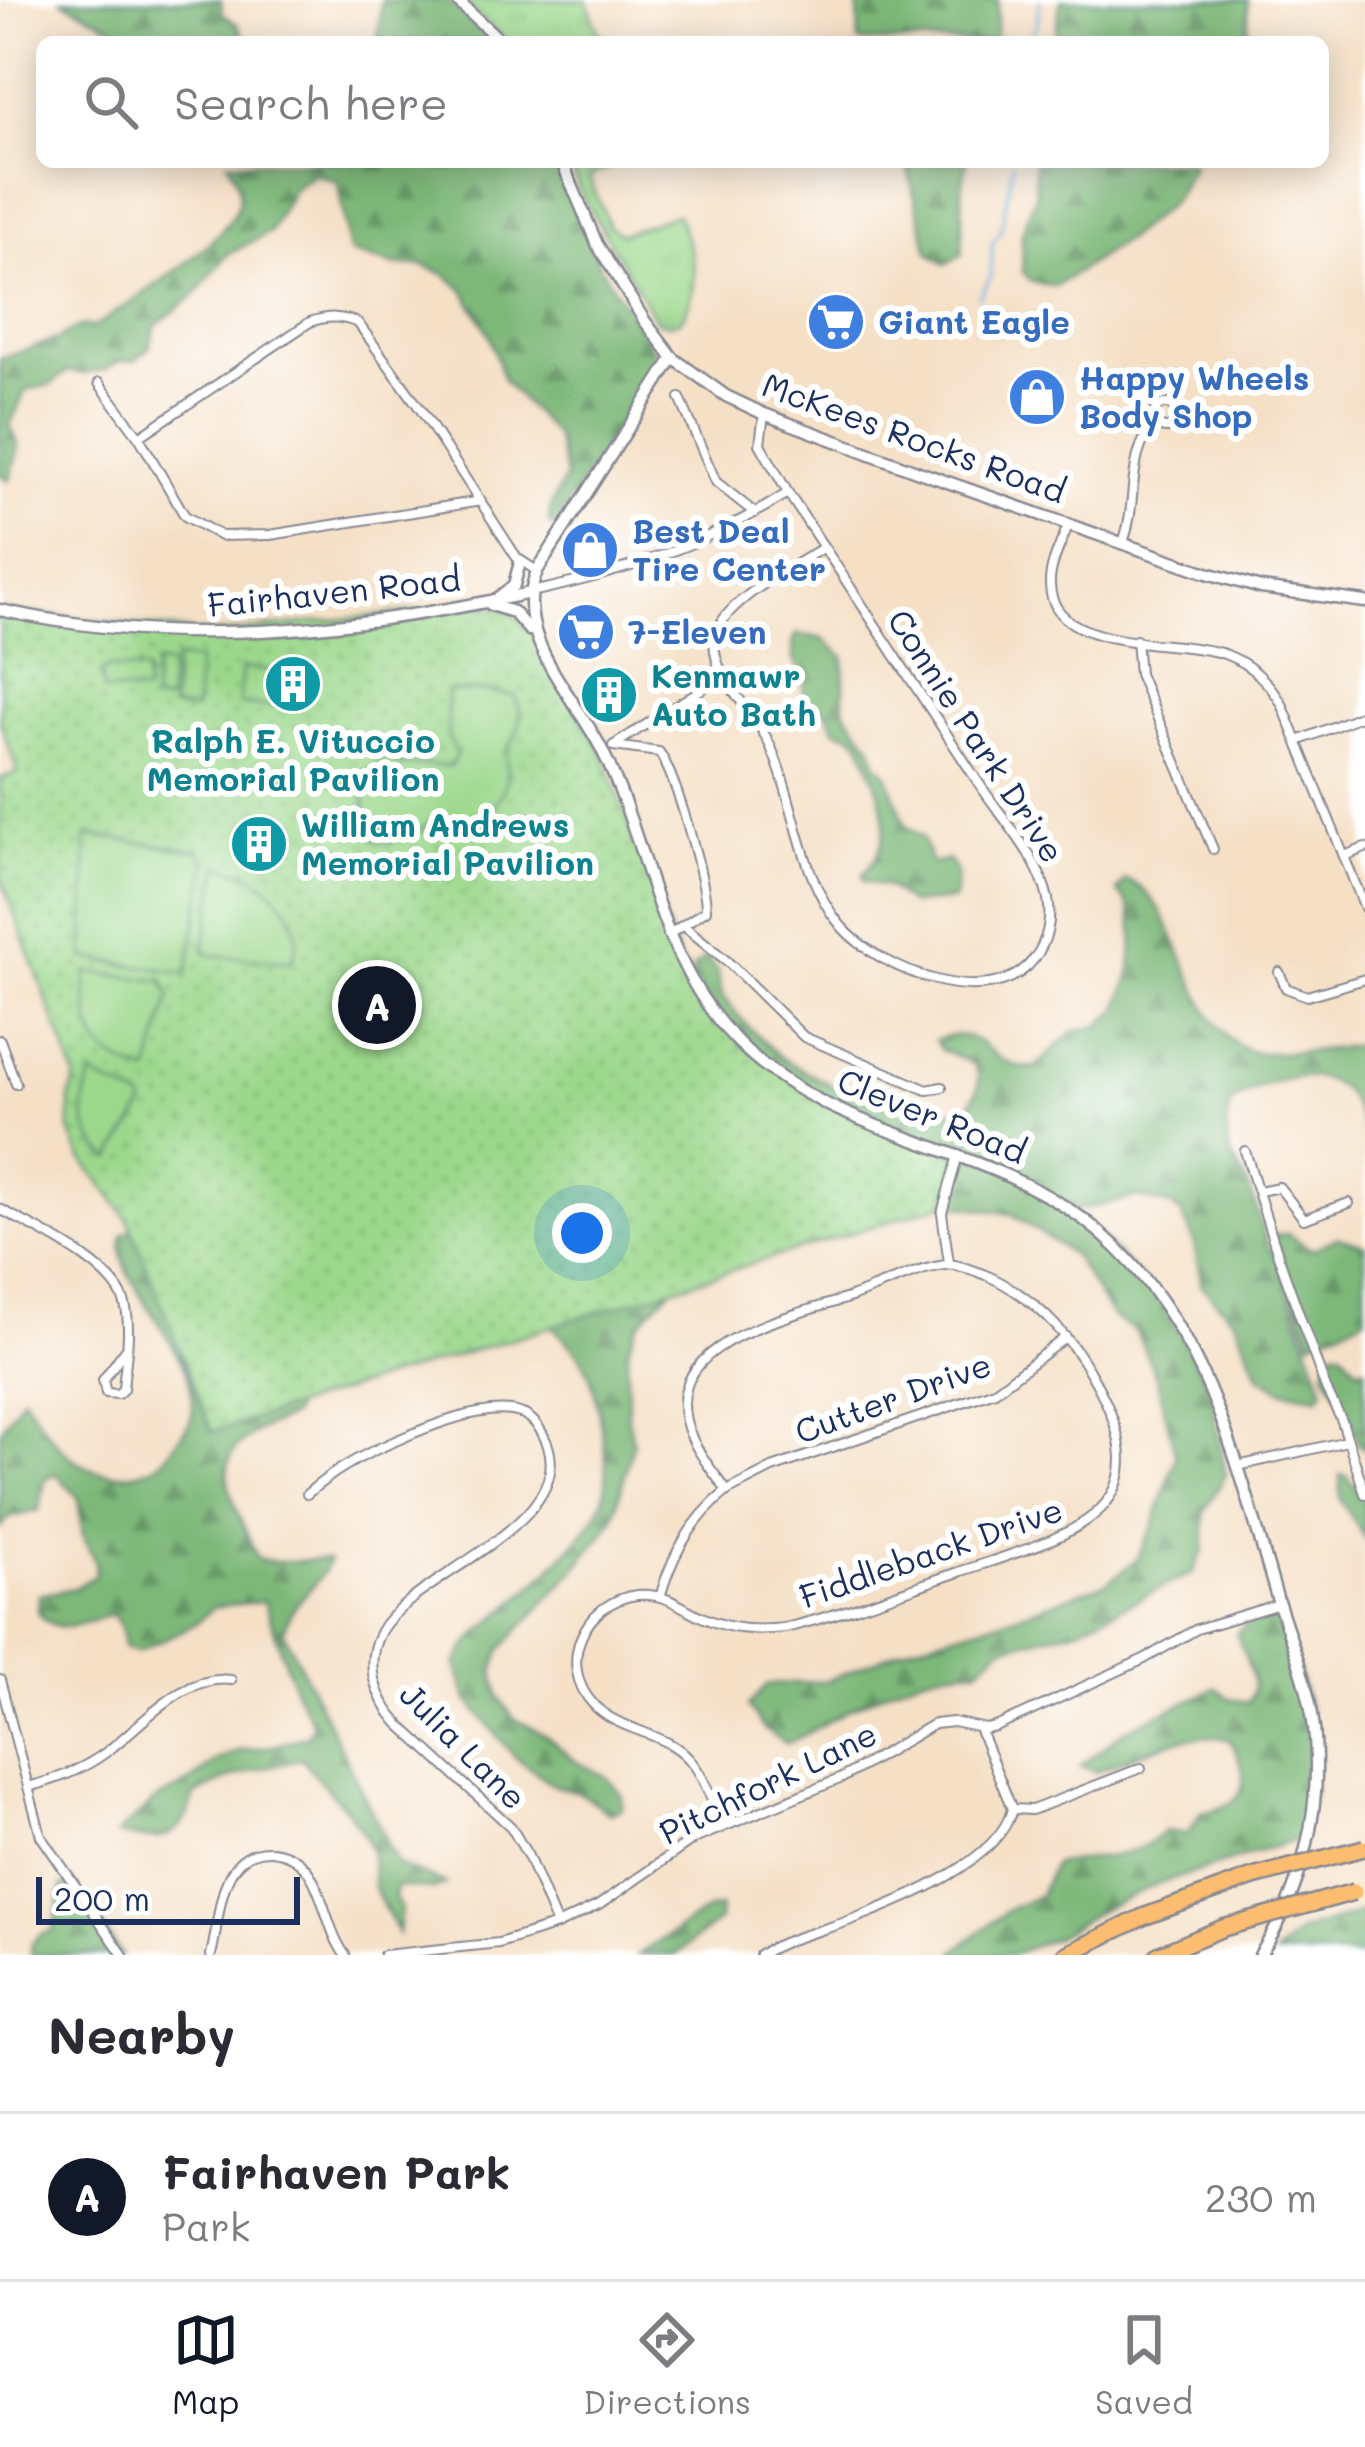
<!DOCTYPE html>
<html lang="en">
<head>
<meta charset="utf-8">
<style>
  :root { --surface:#fff; --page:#f2f2f3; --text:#2b2b33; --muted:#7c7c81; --line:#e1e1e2; --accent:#111827 }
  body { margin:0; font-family:Mali,sans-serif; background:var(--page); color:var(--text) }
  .scale { position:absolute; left:36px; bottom:30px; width:264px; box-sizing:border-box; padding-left:12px; border:6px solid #1b2f5e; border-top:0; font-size:33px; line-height:42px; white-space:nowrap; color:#1b2f5e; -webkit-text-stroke:9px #fff; paint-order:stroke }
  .you { position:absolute; left:582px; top:1233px; width:42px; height:42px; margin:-30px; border:9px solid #fff; border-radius:50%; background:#1a73e8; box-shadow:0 0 0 18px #1a73e833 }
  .badge { display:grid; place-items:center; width:78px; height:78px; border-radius:50%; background:var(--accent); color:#fff; font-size:39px; font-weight:700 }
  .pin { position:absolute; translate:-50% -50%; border:6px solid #fff; box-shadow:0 3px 12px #0006 }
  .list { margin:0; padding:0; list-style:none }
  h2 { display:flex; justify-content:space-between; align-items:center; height:156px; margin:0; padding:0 48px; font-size:51px }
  h2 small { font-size:39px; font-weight:400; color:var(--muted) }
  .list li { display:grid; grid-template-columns:78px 1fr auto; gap:36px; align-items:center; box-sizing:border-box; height:168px; padding:0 48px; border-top:3px solid var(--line) }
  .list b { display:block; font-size:45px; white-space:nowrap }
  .list p { margin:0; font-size:39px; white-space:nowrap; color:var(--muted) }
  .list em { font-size:39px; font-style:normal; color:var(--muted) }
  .icon { flex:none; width:66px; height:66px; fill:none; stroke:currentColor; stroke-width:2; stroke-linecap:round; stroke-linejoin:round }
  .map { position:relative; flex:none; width:1365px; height:1955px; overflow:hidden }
  .search { position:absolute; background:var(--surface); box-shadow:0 6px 30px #0003; left:36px; right:36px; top:36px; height:132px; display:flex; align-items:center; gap:30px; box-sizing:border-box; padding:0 42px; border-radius:18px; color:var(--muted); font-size:45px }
  .sheet { height:324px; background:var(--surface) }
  nav { display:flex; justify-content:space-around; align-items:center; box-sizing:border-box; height:168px; border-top:3px solid var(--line); background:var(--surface); font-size:33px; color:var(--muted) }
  nav a { display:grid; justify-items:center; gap:6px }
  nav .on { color:var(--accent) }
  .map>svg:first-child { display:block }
  .grass { fill:url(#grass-tufts); stroke:#5c8475; stroke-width:3 }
  .forest { fill:url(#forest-firs); stroke:#4c746b; stroke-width:3 }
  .park { fill:url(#park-dots); stroke:#5c8475; stroke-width:3 }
  .garden { fill:#9cd88c; stroke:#5c8475; stroke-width:3 }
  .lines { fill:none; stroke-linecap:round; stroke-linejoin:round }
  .stream { stroke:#66abdc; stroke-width:3 }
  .minor-casing { stroke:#888892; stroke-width:12 }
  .tertiary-casing { stroke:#888892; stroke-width:15 }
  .motorway-casing { stroke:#888892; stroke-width:20 }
  .minor { stroke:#fff; stroke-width:8 }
  .tertiary { stroke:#fff; stroke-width:10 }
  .motorway { stroke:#fcbd6f; stroke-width:15 }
  .motorway-bridge-casing { stroke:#888892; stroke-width:20; stroke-linecap:butt }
  .motorway-bridge { stroke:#fcbd6f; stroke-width:15 }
  .labels { text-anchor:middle; stroke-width:12; stroke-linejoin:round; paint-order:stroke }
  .shop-label { font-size:33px; font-weight:bold; fill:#366cbe; stroke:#fff; text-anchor:start }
  .street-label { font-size:33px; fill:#1b2f5e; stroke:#fff }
  .culture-label { font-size:33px; font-weight:bold; fill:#0d838f; stroke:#fff; text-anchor:start }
</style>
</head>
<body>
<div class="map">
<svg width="1365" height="1955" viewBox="0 0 1365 1955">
  <defs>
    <pattern id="grass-tufts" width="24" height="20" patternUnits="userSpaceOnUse" patternTransform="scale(3)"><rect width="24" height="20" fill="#9cd88c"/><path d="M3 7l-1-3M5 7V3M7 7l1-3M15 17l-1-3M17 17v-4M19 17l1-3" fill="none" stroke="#86ba7b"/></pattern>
    <pattern id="forest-firs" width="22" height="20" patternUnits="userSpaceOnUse" patternTransform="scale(3)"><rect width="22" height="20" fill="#7db878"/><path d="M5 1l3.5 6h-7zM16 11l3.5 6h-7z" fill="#669666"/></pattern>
    <pattern id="park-dots" width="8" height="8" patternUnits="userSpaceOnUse" patternTransform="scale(3)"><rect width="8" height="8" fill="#9cd88c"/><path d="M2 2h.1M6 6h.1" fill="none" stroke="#86ba7b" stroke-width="1.8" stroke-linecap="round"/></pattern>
  </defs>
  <rect width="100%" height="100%" fill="#fff"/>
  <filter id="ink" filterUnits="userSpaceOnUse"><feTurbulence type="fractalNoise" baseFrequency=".00833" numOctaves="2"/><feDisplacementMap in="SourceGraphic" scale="24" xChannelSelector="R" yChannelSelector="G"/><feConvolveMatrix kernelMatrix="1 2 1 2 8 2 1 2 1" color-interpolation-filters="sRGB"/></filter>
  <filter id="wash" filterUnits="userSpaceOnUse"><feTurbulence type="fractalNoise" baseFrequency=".004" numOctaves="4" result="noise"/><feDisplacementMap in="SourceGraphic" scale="48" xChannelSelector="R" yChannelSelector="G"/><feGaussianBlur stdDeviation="2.7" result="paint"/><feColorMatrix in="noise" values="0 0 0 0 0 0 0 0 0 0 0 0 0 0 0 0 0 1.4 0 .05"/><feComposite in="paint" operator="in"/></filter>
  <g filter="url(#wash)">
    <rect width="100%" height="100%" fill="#f5e0c6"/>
    <g class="grass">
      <path d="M 462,0 L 587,0 L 602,42 L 507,42 Z"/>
      <path d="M 569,162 L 582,162 L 586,171 L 621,162 L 589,177 L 609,226 L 621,234 L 677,214 C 693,252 705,284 680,321 L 669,324 L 656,321 L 580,192 Z"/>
    </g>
    <g class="forest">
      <path d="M 62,0 L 221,0 L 222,14 L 237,24 L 246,42 L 133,42 C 114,23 85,15 62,0 Z"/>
      <path d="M 382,0 L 446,0 L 492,42 L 377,42 Z"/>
      <path d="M 858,0 L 998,0 L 995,42 L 859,42 Z"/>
      <path d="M 1061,0 L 1248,0 L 1248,38 L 1246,42 L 1054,42 Z"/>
      <path d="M 228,162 L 555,162 L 600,266 L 654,350 L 649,375 L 556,524 L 550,526 C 546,508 558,492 566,477 L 555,435 L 504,381 L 489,334 L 464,290 L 445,274 L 422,265 L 397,266 L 349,252 L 338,182 L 315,173 L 294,188 L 270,232 L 227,255 L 195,295 L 156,325 L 149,348 L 135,360 L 118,361 L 106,369 L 84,374 L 68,371 L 50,385 L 26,390 L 10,425 L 19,446 L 10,480 L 0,475 L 0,359 L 57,339 L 83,325 L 93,328 C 129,302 223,246 237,207 C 243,190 236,176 228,162 Z"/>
      <path d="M 906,162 L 967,162 L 962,187 L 962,254 L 945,264 L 929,253 Z"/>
      <path d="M 1034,162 L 1191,162 L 1192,167 L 1172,202 L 1128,238 L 1056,286 L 1032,282 L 1023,272 L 1022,233 L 1036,194 Z"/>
      <path d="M 798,634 L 824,639 L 844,657 L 844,710 L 871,745 L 877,764 L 886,772 L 906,826 L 922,837 L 930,861 L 935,864 L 947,860 C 961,871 956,886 954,900 L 910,904 L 888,887 L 864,881 L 862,875 C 895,843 886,807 871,769 C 867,758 863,742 853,735 C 847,732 841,732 835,729 L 827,711 L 803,704 L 804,680 L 793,657 L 794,638 Z"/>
      <path d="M 1125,880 C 1180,895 1186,1021 1246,1050 C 1261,1058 1345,1048 1365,1044 L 1365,1133 C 1359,1119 1353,1099 1342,1089 C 1313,1063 1260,1084 1231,1102 L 1226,1127 L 1229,1151 L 1251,1192 L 1267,1244 L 1277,1258 L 1324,1389 L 1319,1396 L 1282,1390 L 1260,1377 L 1235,1320 L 1202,1286 L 1193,1239 L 1182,1214 L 1172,1206 L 1137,1197 L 1079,1210 L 1024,1182 L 1084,1220 L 1156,1294 L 1210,1388 L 1226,1475 L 1204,1512 L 1204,1550 L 1192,1573 L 1079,1628 L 1002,1647 L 978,1669 C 910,1666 845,1714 787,1744 L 764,1729 L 748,1706 L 767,1685 L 826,1681 L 910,1646 L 1009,1618 L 1107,1583 L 1137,1560 L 1153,1527 L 1176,1457 L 1157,1379 L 1136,1331 L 1112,1317 L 1073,1255 L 1012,1214 L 944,1203 L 672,1288 L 638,1324 L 627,1351 L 628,1417 L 633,1443 L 613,1520 L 573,1572 L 502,1648 L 494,1672 L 499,1698 L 514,1718 L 546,1736 L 575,1761 L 605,1776 L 622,1795 L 622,1808 L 610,1813 L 579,1792 L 555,1786 L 514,1756 L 467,1699 L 456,1665 C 468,1638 489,1624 511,1605 C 537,1583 591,1533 602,1502 C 611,1476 604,1446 600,1420 C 594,1378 585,1352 551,1326 L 295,1406 L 292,1416 C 196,1451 227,1483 257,1558 C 276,1565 306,1559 329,1560 C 318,1590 287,1602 284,1633 L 398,1865 L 446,1884 L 434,1889 L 396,1886 L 394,1899 L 401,1909 L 398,1933 C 391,1919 381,1905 375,1890 C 370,1874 376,1859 368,1843 C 352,1809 322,1788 302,1758 C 266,1768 227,1775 195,1795 C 181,1841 162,1843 117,1835 L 154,1801 L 187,1784 L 216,1761 L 238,1751 L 274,1746 L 308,1735 L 313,1724 L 296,1693 L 264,1601 L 214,1607 L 195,1624 L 137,1652 L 124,1648 L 122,1629 L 113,1614 C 85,1621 60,1640 38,1612 L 39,1595 L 75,1588 L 94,1576 L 96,1564 L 83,1536 L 78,1497 L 56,1474 L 45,1480 L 39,1510 L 9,1518 L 0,1527 L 0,1431 L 23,1396 C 37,1418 53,1444 75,1460 C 97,1477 139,1480 161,1461 C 168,1456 173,1446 178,1439 C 183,1432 190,1425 192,1416 C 205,1356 104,1275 124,1234 L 672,964 L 765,1076 L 860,1118 C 799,1085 712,1041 693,968 L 706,957 L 717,971 L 722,996 L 747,1026 L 783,1059 L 838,1089 L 892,1106 L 909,1100 L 945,1112 L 969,1106 C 978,1090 983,1081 974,1064 L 941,1050 L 935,1040 C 987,1019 988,1073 1035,1067 L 1074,1031 L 1098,1027 L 1117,1011 L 1130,977 L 1134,935 L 1129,905 L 1117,891 Z"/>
      <path d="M 1288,1234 L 1312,1250 L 1338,1237 L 1365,1245 L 1365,1317 C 1347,1328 1329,1330 1311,1341 L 1273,1235 Z"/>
      <path d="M 1334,1350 L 1341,1350 L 1358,1368 L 1365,1367 L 1365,1449 L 1358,1443 L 1349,1413 L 1325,1371 L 1329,1354 Z"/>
      <path d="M 1340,1475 L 1346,1475 L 1365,1500 L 1365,1538 L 1341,1501 Z"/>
      <path d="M 1256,1618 L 1272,1619 L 1286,1631 L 1309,1708 L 1314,1788 L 1301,1838 L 1155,1885 L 1100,1910 L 1054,1938 L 1011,1955 L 954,1955 L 955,1951 L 1008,1910 L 1040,1895 L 1053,1864 C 1097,1854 1130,1864 1165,1831 L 1188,1834 L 1201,1812 C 1249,1807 1252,1777 1230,1740 C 1188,1726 1134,1757 1096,1772 L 1080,1766 L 1125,1730 L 1216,1688 L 1230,1699 L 1248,1702 C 1264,1681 1241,1657 1237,1632 Z"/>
      <path d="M 73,1883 L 122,1955 L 31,1955 L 32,1943 L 41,1934 L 53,1931 L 63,1885 Z"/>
      <path d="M 720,1907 L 719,1920 L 675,1955 L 638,1955 L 709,1909 Z"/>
      <path d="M 1365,1911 L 1365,1955 L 1275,1955 L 1299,1932 Z"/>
    </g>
    <path class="park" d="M 476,604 L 513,612 L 538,642 L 602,751 L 679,959 L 742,1046 L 835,1108 L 958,1155 L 944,1204 L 212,1432 L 128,1219 L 81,1157 L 70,1131 L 70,1096 L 76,1078 L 0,875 L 0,779 L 18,772 L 0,723 L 0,610 L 215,634 Z"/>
    <g class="garden">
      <path d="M 175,659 L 198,661 L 195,710 L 172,708 Z"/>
      <path d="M 155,664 L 170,665 L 168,702 L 153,701 Z"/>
      <path d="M 107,668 L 146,671 L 146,692 L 104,691 L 101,673 Z"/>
      <path d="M 242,668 L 283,672 L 281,707 L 239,704 Z"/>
      <path d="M 447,691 L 487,691 L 515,696 C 525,717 519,735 505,752 C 511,778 505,796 485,814 L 454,820 L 435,815 C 424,833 399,843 378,842 L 365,831 L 365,773 L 382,760 L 396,759 L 397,765 L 451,766 L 457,752 L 448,738 Z"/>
      <path d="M 87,835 L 199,851 L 207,863 L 187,973 L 84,958 Z"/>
      <path d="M 219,866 C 262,871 314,916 291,962 L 209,955 L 204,949 Z"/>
      <path d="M 86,972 L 163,981 L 170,996 L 149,1073 C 86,1055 88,1029 86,972 Z"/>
      <path d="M 92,1076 L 143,1100 L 144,1107 L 111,1159 C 82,1138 78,1108 92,1076 Z"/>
    </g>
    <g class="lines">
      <g class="stream">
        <path d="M 1028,42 L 1037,24 L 1040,0"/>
        <path d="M 979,297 L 991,277 L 992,244 L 1001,230 L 1013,162"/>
        <path d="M 1361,1940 L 1363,1955"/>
      </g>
    </g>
  </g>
  <g filter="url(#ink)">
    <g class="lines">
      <defs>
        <g id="minor">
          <path d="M 99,383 L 139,437 L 185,516 L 221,536 L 270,535 L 481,501"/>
          <path d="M 680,398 L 716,482 L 755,513"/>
          <circle cx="1166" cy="416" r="12"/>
          <path d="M 139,437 L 310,322 C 328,316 340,316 358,323 L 421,410 L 517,558 L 537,571"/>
          <path d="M 788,493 C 852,589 915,686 978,782 C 1001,817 1039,857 1048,899 C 1052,920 1047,942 1034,959 C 991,1015 879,970 841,926 C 798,875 796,799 768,741 C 753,709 709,675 715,638 C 721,601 794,567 824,547"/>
          <path d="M 1069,523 C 1062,542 1049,565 1050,585 C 1052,655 1180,637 1227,655 C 1252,665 1269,682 1282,704 L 1365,908"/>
          <path d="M 1123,543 C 1139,498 1125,459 1155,422"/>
          <path d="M 531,592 C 623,573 708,544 788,493 L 760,444 L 764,414"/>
          <path d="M 1136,640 L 1139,674 L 1213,849"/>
          <path d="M 1298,741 L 1365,714"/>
          <path d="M 614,745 L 724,675"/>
          <path d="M 613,746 L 659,752 C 676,776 706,881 706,910 L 668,935"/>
          <path d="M 1344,856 L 1365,848"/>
          <path d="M 684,926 L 728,962 L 804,1037 L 927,1090 L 942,1087"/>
          <path d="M 1279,972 L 1286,988 L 1307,996 L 1365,979"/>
          <path d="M 0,1040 L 16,1084"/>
          <path d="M 1245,1151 L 1279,1258 L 1326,1389 L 1342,1421 L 1365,1494"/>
          <path d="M 1259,1191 L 1279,1187 L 1304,1219 L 1349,1203"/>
          <path d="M 0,1209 C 36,1229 114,1264 125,1304 C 132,1330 125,1363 123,1389 L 118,1394 L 106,1393 L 103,1380 L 125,1350"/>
          <path d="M 949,1263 L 942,1213 L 958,1155"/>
          <path d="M 1238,1466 L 1347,1441"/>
          <path d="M 727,1491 L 772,1468 L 995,1391 L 1066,1337"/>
          <path d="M 307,1494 C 332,1472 362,1455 393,1442 C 424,1428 492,1399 525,1415 C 535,1420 542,1431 547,1443 C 578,1525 411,1576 381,1631 C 363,1664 375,1697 398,1723 L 511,1827 L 528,1856 L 557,1925"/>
          <path d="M 661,1594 C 673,1552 693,1518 727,1491 C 715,1474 700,1457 692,1438 C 649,1342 789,1318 851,1297 C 873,1289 934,1261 955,1265 C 1012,1278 1058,1319 1088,1369 C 1175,1513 1075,1533 959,1572 C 902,1591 844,1614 785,1628 C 757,1631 731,1630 704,1618 C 680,1607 665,1592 637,1595 C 585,1601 555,1664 594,1705 C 619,1732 665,1731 689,1759 C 705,1776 712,1803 722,1825"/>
          <path d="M 0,1680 L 41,1836 L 123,1955"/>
          <path d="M 979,1728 L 1012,1809"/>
          <path d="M 28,1787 C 55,1780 82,1770 105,1753 C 142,1726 181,1674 231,1680"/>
          <path d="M 1012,1809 L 1032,1810 L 1141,1768"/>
          <path d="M 211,1955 C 221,1918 217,1848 272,1851 C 288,1853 302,1861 311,1876 C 325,1900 328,1931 345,1955"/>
          <path d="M 384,1955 L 499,1943 L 557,1925 L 599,1905 L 694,1839 L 842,1778 L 934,1724 L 953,1722 L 986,1729 L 996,1727 L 1144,1659 L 1197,1629 L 1279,1604"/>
          <path d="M 760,1955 C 790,1936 824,1931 856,1918 C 903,1900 1000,1861 1012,1809"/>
        </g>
        <g id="tertiary">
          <path d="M 456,0 L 502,42"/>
          <path d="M 562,162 L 597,244 L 644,320 L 673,358 L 726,396 L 764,414 L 919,472 L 1207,573 L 1261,588 L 1365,602"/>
          <path d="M 673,358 L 537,571 C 511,637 574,694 602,750 C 652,850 655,959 739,1043 C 833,1138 978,1141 1083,1219 C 1202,1308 1235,1456 1275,1591 C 1289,1638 1312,1690 1315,1739 C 1321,1815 1301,1892 1260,1955"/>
          <path d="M 499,597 L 514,585 L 520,562"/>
          <path d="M 491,605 L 513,612 L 529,630"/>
          <path d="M 0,610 C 179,650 352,631 530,593"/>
        </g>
        <g id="motorway">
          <path d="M 1065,1955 L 1143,1917 L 1253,1877"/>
          <path d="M 1158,1955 L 1223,1928"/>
        </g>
      </defs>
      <use href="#minor" class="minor-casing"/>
      <use href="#tertiary" class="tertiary-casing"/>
      <use href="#motorway" class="motorway-casing"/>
      <use href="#minor" class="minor"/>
      <use href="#tertiary" class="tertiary"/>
      <use href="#motorway" class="motorway"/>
      <defs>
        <g id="motorway-bridge">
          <path d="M 1253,1877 L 1364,1848"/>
          <path d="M 1223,1928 L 1354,1892"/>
        </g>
      </defs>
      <use href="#motorway-bridge" class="motorway-bridge-casing"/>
      <use href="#motorway-bridge" class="motorway-bridge"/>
    </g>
  </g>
  <defs>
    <symbol id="supermarket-disc" viewBox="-11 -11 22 22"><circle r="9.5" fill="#3f7fe0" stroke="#fff"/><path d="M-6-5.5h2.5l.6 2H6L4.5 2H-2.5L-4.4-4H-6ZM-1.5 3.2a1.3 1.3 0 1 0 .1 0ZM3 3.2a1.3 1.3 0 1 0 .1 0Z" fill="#fff"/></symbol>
    <symbol id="shop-disc" viewBox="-11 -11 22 22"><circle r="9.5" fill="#3f7fe0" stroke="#fff"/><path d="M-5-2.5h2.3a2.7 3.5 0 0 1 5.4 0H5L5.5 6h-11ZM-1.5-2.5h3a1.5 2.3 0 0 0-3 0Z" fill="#fff"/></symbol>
    <symbol id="building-disc" viewBox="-11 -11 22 22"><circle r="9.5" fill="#0f9aa8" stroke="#fff"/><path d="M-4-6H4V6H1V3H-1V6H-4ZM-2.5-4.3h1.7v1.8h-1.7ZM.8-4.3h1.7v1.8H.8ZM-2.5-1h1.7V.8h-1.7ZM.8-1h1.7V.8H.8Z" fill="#fff"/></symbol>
  </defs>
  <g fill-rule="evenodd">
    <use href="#supermarket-disc" x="803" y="289" width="66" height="66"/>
    <use href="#shop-disc" x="1004" y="364" width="66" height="66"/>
    <use href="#shop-disc" x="557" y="517" width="66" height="66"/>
    <use href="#supermarket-disc" x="553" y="599" width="66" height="66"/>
    <use href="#building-disc" x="260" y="651" width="66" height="66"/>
    <use href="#building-disc" x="576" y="662" width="66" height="66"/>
    <use href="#building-disc" x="226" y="811" width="66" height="66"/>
  </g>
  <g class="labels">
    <g class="shop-label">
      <text x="878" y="334">Giant Eagle</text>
      <text x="1079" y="390">Happy Wheels<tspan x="1079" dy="38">Body Shop</tspan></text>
      <text x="632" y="543">Best Deal<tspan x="632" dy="38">Tire Center</tspan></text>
      <text x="628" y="644">7-Eleven</text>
    </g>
    <g class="street-label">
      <text transform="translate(914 438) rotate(20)" y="12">McKees Rocks Road</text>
      <text transform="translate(334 592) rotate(-6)" y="12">Fairhaven Road</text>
      <text transform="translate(976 736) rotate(57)" y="12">Connie Park Drive</text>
      <text transform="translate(932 1116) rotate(22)" y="12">Clever Road</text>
      <text transform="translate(893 1398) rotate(-20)" y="12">Cutter Drive</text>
      <text transform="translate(931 1553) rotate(-19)" y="12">Fiddleback Drive</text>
      <text transform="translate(463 1746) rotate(45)" y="12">Julia Lane</text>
      <text transform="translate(768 1783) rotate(-26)" y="12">Pitchfork Lane</text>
    </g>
    <g class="culture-label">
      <text x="651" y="688">Kenmawr<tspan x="651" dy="38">Auto Bath</tspan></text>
      <text x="293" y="753" text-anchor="middle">Ralph E. Vituccio<tspan x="293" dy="38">Memorial Pavilion</tspan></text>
      <text x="301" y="837">William Andrews<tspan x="301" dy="38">Memorial Pavilion</tspan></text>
    </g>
  </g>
</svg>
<div class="scale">200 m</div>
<div class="you"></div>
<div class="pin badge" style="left:377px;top:1005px">A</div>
<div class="search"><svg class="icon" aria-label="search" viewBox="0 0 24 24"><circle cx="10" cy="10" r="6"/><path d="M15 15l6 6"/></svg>Search here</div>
</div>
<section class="sheet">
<h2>Nearby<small></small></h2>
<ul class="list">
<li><span class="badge">A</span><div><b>Fairhaven Park</b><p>Park</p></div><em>230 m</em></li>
</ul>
</section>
<nav>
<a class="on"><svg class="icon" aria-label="map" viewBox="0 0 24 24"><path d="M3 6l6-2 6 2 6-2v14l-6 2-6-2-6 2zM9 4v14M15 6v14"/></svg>Map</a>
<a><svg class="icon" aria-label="directions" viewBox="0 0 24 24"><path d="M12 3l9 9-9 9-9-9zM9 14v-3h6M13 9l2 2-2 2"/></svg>Directions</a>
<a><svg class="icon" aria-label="saved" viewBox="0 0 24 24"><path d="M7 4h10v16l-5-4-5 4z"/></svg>Saved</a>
</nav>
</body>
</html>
